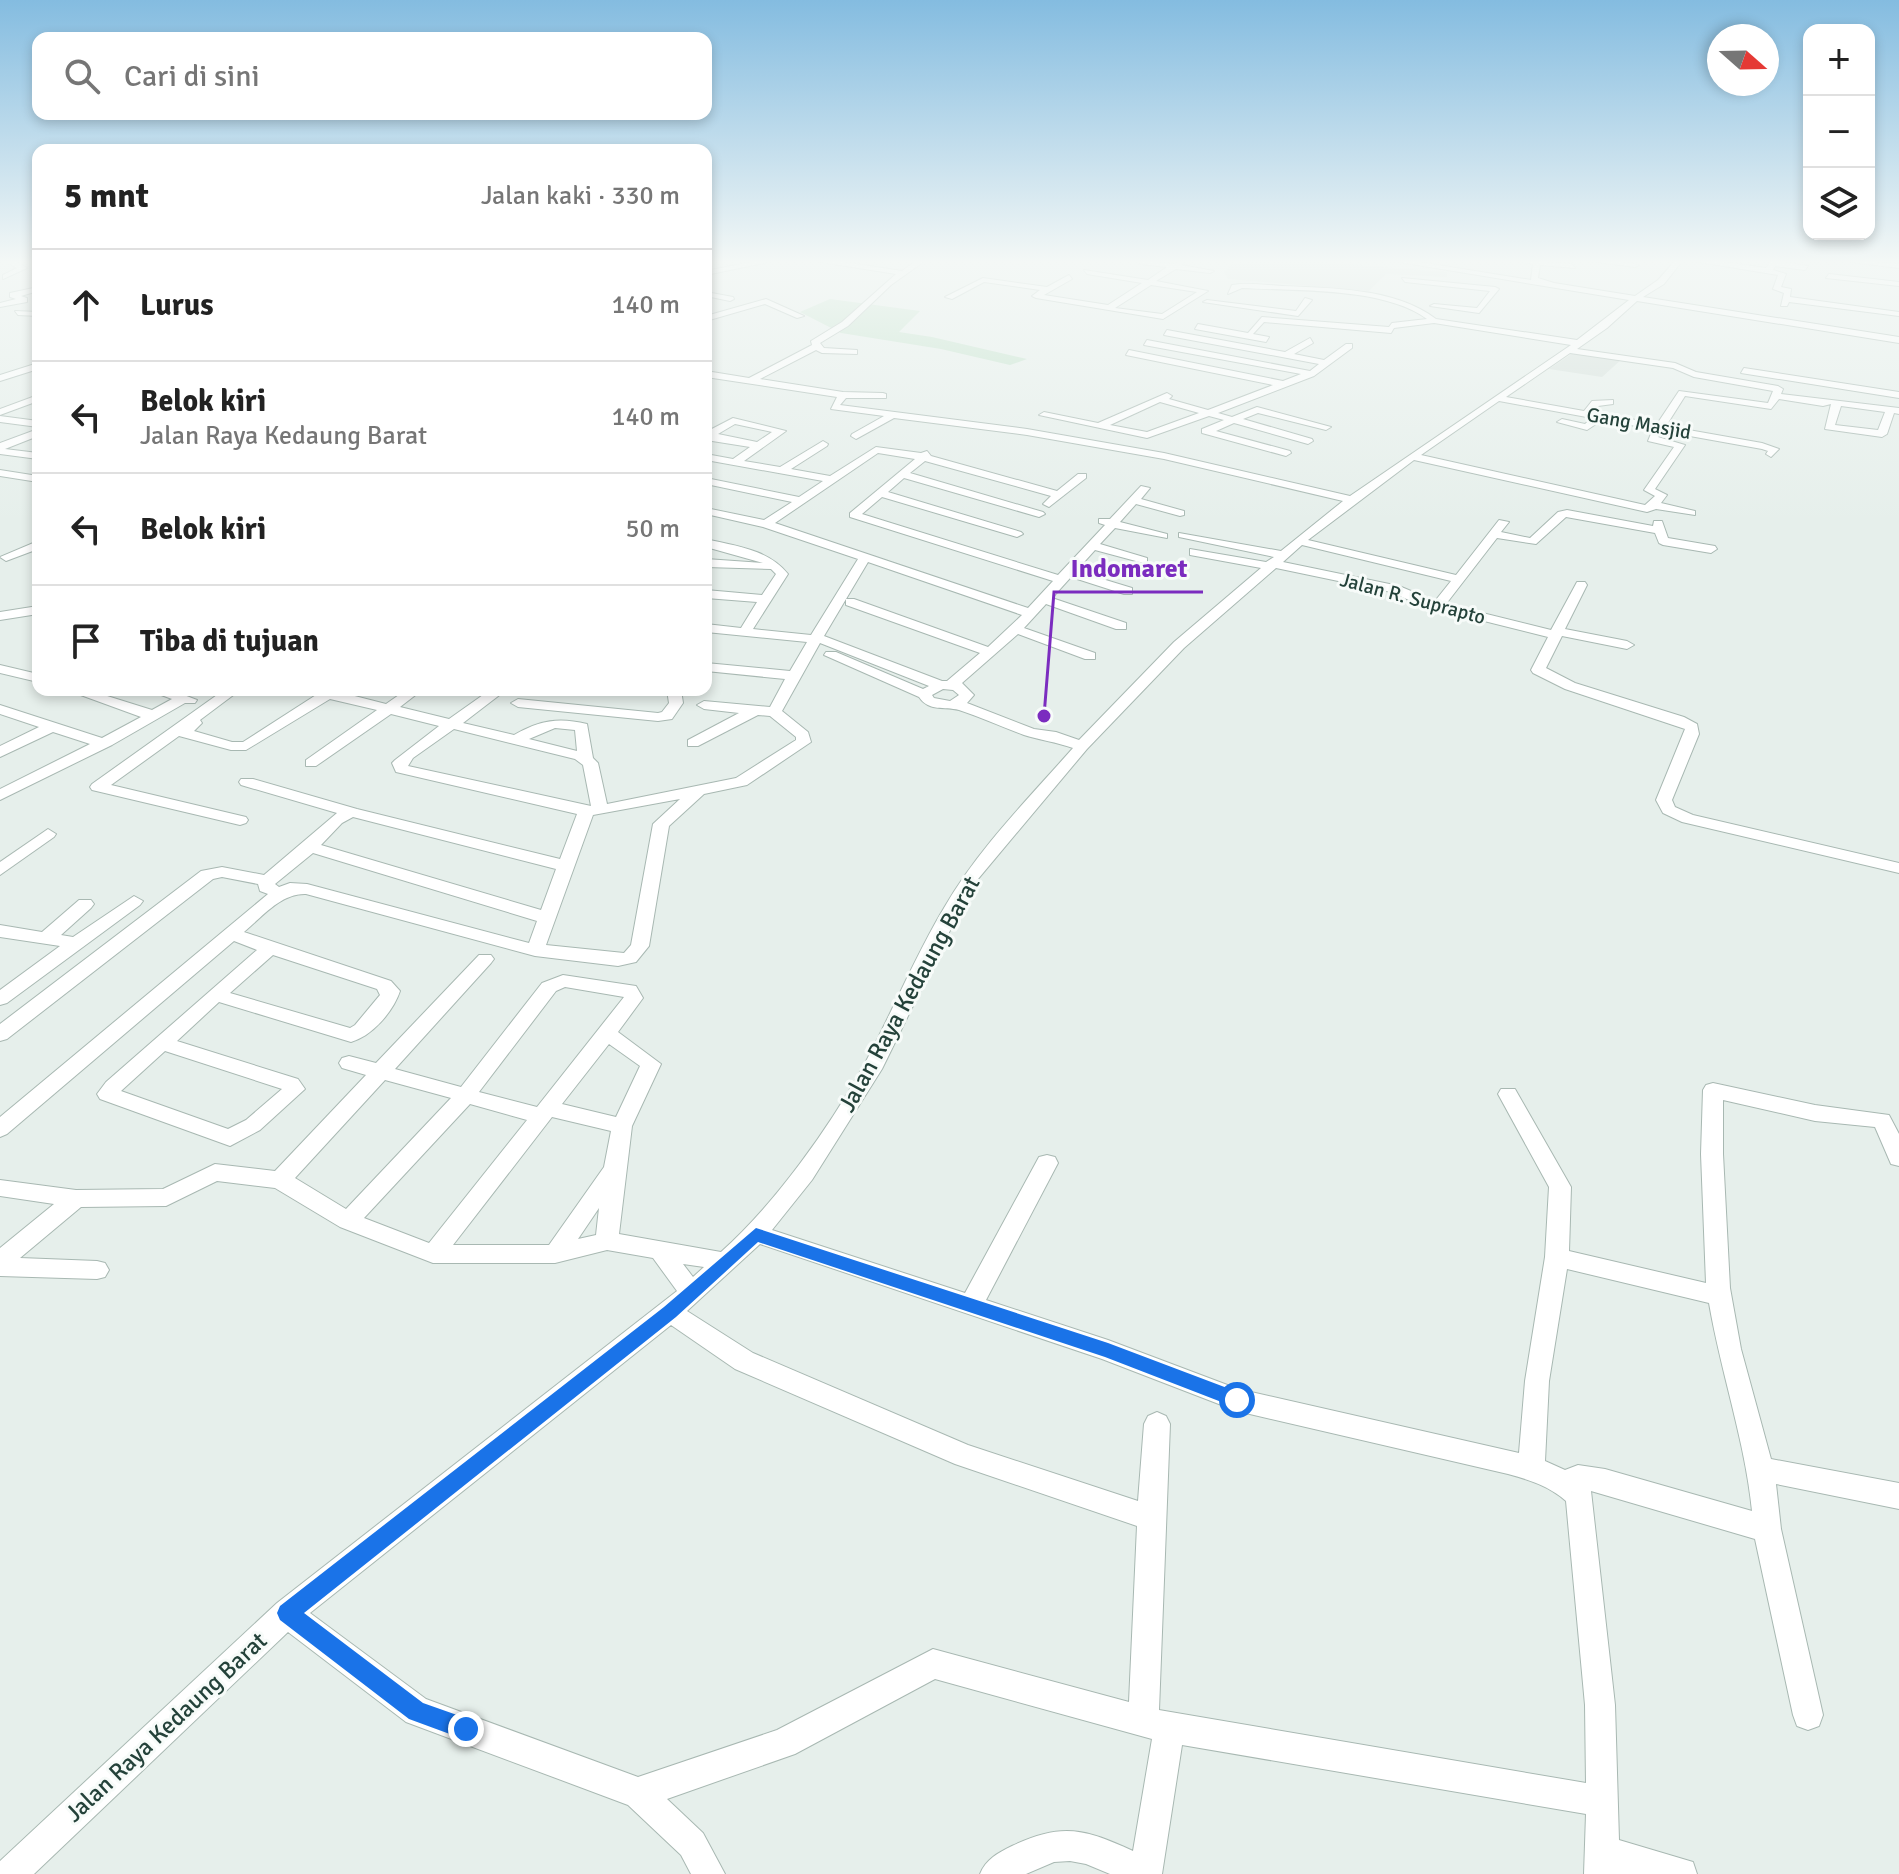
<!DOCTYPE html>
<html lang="id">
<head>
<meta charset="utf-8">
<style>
  :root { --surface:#fff; --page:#f6f6f6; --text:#222; --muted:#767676; --line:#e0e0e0 }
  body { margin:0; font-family:Signika,sans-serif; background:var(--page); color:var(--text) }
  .controls { position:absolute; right:24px; top:24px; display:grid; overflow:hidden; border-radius:16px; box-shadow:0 4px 12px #0003 }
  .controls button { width:72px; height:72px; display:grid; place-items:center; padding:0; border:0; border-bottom:2px solid var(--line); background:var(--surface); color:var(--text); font:40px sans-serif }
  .compass { position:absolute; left:1707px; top:24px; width:72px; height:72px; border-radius:50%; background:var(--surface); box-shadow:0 4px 12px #0003; rotate:110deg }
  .stop { position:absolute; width:24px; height:24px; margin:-18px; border:6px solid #1a73e8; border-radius:50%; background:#fff }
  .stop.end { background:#1a73e8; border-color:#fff; box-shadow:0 2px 8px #0008 }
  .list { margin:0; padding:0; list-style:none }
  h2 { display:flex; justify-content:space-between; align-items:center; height:104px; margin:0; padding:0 32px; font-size:34px }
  h2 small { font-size:26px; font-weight:400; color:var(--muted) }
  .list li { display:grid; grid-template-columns:52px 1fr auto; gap:24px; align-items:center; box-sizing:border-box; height:112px; padding:0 32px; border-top:2px solid var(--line) }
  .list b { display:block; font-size:30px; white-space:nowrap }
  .list p { margin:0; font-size:26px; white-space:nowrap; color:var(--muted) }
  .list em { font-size:26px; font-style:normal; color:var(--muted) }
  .icon { flex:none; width:44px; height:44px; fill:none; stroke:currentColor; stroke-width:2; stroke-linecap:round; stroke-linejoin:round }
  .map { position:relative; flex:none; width:1899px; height:1874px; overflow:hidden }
  .search { position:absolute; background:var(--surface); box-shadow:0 4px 12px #0003; left:32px; top:32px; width:680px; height:88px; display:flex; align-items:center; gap:20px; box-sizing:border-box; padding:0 28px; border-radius:16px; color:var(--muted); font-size:30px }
  .panel { position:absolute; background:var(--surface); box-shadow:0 4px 12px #0003; left:32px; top:144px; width:680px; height:552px; border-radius:16px }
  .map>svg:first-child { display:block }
  .built { fill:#d4dfda }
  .green { fill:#bfe0c8 }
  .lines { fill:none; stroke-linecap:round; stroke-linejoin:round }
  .minor-casing { stroke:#a8b8b2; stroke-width:2 }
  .minor { fill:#fff; fill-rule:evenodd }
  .route { fill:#1a73e8 }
  .labels { text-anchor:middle; stroke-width:6; stroke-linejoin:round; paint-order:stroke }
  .far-street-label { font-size:20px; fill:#24423a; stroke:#f7fbf9 }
  .street-label { font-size:24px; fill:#24423a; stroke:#f7fbf9 }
  .leader { fill:none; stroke:#7b2cbf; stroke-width:3 }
  .callout-dot { fill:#7b2cbf; stroke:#f7fbf9; stroke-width:3 }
  .callout-label { font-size:26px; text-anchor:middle; font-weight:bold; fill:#7b2cbf; stroke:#f7fbf9; stroke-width:6; stroke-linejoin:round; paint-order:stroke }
</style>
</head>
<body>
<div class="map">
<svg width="1899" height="1874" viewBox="0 0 1899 1874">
  <rect width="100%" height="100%" fill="#e6efeb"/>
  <g class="built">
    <path d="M 1251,260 L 1294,260 L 1447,272 L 1447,277 L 1386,274 L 1369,291 L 1228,279 L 1224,272 L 1233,263 L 1248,264 Z"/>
    <path d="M 1576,351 L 1623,358 L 1602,377 L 1549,369 Z"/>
  </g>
  <path class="green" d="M 830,299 L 920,311 L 899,332 L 932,337 L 1027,359 L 1010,365 L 941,349 L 841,333 L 800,312 Z"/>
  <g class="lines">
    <defs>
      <g id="minor">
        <path d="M 3,260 L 13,260 L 27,268 L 3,279 L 3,275 L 17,268 Z"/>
        <path d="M 761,260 L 779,260 L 706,275 L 706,271 Z"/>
        <path d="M 808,260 L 830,260 L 902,271 L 917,260 L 926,260 L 891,285 L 848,326 L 820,343 L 824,348 L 857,350 L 857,354 L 822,353 L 816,350 L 760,379 L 843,392 L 883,393 L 886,394 L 886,398 L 846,398 L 840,405 L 1027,429 L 1164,453 L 1350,496 L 1571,345 L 1434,323 L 1394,328 L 1391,333 L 1264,322 L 1253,334 L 1269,337 L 1266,342 L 1195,329 L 1198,324 L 1248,333 L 1262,317 L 1389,327 L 1392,323 L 1427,319 C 1384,287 1294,291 1242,288 L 1228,294 L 1232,285 C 1248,282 1265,285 1282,286 C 1332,288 1395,288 1436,319 L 1577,340 L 1629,300 L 1387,260 L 1407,260 L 1531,280 L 1533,264 L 1515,260 L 1572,264 L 1575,268 L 1540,265 L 1538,278 L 1554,283 L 1635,296 L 1658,280 L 1676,260 L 1683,260 L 1664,284 L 1643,297 L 1899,337 L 1899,343 L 1637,301 L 1607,328 L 1577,349 L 1675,363 L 1696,372 L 1778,386 L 1783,389 L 1781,394 L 1899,408 L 1899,414 L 1894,413 L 1887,434 L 1882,437 L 1825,429 L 1831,404 L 1823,406 L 1779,399 L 1771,409 L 1685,396 L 1666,426 L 1762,443 L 1779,449 L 1771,457 L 1766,454 L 1768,451 L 1762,449 L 1662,431 L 1658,437 L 1685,445 L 1655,489 L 1667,495 L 1661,503 L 1695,511 L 1695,515 L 1656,509 L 1647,512 L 1414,460 L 1308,540 L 1456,575 L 1499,520 L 1509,522 L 1501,532 L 1530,538 L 1558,512 L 1567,510 L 1653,526 L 1654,521 L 1662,521 L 1668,538 L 1715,546 L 1717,549 L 1711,553 L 1663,545 L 1659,543 L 1655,533 L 1566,517 L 1536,544 L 1497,538 L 1446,604 L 1551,630 L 1577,582 L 1585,582 L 1587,585 L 1565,629 L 1627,641 L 1634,645 L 1627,649 L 1562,636 L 1546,668 L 1575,683 L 1684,717 L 1697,724 L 1699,734 L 1672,800 L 1675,807 L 1693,815 L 1899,863 L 1899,873 L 1682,822 L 1663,813 L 1656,800 L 1685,729 L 1565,689 L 1533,673 L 1531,670 L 1548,637 L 1420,605 L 1391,592 L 1276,568 L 1184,648 L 1087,749 L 978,879 L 960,910 L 882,1069 L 812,1180 L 772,1230 L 965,1293 L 1039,1157 L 1047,1155 L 1055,1157 L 1058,1163 L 986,1300 L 1108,1340 L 1238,1389 L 1519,1453 L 1525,1381 L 1545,1257 L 1549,1187 L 1498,1094 L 1501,1089 L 1515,1089 L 1571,1187 L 1569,1251 L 1706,1283 L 1701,1154 L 1703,1090 L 1706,1085 L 1713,1083 L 1815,1105 L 1889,1115 L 1899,1134 L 1899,1166 L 1891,1164 L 1875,1127 L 1815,1121 L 1723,1100 L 1723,1154 L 1730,1288 L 1741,1349 L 1771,1459 L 1899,1483 L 1899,1509 L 1776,1484 L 1781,1529 L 1823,1715 L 1819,1726 L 1808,1730 L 1797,1726 L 1793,1715 L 1755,1539 L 1591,1491 L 1615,1705 L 1619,1840 L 1693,1862 L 1697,1874 L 1584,1874 L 1586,1814 L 1182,1745 L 1162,1874 L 1110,1874 L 1086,1864 L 1070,1861 L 1054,1862 L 1026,1874 L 980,1874 C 986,1859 998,1853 1012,1846 C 1062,1822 1085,1829 1133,1851 L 1152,1739 L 935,1679 L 795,1754 L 667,1799 L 703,1833 L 725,1874 L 691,1874 L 681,1855 L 628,1805 L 406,1722 L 288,1632 L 34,1874 L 0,1874 L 0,1861 L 277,1603 L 677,1291 L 653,1258 L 607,1250 L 555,1263 L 433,1263 L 340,1227 L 275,1188 L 217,1181 L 166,1206 L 81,1207 L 20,1258 L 97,1261 L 105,1263 L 109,1270 L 105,1277 L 97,1279 L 0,1276 L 0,1248 L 54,1204 L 0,1196 L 0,1180 L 76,1190 L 163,1189 L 215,1164 L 275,1171 L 366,1075 L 342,1068 L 339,1063 L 342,1058 L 349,1056 L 376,1063 L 479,955 L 491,955 L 494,959 L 491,963 L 395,1069 L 461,1087 L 542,983 L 563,975 L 636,986 L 643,998 L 618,1032 L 661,1064 L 632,1126 L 619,1234 L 721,1252 C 775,1204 829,1128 864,1065 C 892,1013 914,958 944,908 C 978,849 1028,799 1073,748 C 1056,742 1040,740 1024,735 C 1002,727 981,717 959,710 C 944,706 929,712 919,697 L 824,655 L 826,652 L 836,652 L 923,689 L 929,686 L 820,643 L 782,711 L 808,732 L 811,742 L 747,785 L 704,794 L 669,826 L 649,946 L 636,962 L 618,966 L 535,956 L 306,894 C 281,893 262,917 244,932 L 391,981 L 400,991 C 393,1012 372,1036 351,1042 L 219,1002 L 177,1041 L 298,1079 L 305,1089 L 260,1130 L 230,1146 L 100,1099 L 97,1094 L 106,1082 L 257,950 L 234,941 L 7,1134 L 0,1137 L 0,1117 L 268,894 L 260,891 L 258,884 L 222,877 L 213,879 L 7,1039 L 0,1041 L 0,1024 L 201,871 L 222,867 L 264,875 L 337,813 L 241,785 L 239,782 L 241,779 L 253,779 L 357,809 L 560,859 L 577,814 L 396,772 L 392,763 L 395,760 L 439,726 L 391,714 L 316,766 L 306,766 L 306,760 L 377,710 L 330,699 L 246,750 L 231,750 L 179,736 L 111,785 L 246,817 L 248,820 L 246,823 L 240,825 L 92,790 L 90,787 L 92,784 L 224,690 L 240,690 L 200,720 L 202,723 L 194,731 L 232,742 L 243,742 L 316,695 L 305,690 L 339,690 L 339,692 L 386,704 L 406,690 L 422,690 L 400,707 L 449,719 L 490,690 L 506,690 L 463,723 L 514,735 C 540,720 559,717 587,724 L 593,758 L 598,763 L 607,804 L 736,778 L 796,740 L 796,737 L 770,716 L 758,715 L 698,746 L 688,746 L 688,740 L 739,713 L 704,709 L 697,705 L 704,701 L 770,707 L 785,679 L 706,671 L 706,663 L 790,671 L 807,642 L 706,632 L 706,624 L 741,628 L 757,602 L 706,598 L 706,590 L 762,595 L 776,574 L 771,569 L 706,567 L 706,559 L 763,563 L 706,547 L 706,539 C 735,546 768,549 788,574 L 753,629 L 811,635 L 858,559 L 763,527 L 706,514 L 706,508 L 764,520 L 792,502 L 706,484 L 706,478 L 799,497 L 823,481 L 706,460 L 706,454 L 733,459 L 750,447 L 706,440 L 706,432 L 733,418 L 786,431 L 744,461 L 780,467 L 823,441 L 828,444 L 827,446 L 791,469 L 830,476 L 876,447 L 921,453 L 927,451 L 931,456 L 1057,491 L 1078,474 L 1086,474 L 1086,478 L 1049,507 L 1043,504 L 1051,496 L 925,461 L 910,473 L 1043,512 L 1045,514 L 1039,517 L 904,478 L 888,492 L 1021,532 L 1023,534 L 1017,537 L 882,497 L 862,514 L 1058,575 L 1105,525 L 1099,523 L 1099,519 L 1110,519 L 1141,486 L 1150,488 L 1141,499 L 1184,511 L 1184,515 L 1180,516 L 1136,504 L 1120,522 L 1167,534 L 1167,538 L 1115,528 L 1100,544 L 1147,558 L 1147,564 L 1095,550 L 1076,571 L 1132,588 L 1132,594 L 1124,594 L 1071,577 L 1052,598 L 1126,623 L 1126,629 L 1116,629 L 1046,604 L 1024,628 L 1095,653 L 1095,659 L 1085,659 L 1018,634 L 962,683 L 974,695 L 967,703 L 1034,729 L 1056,732 L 1079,740 L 1174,642 L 1261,568 L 1190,555 L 1190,549 L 1266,562 L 1274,557 L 1179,537 L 1179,533 L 1281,551 L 1343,501 L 1164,459 L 1027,435 L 894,418 L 856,439 L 851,436 L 852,434 L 884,416 L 831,409 L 837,397 L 706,377 L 706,371 L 749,378 L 812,345 L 811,341 L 842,322 L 896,274 ZM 1570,353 L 1673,368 L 1694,377 L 1773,391 L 1768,403 L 1679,391 L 1657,424 L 1593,412 L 1598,406 L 1613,404 L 1613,400 L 1592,401 L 1584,411 L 1506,397 ZM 1499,401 L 1592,418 L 1585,424 L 1562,419 L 1557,422 L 1587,430 L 1602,420 L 1653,429 L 1648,441 L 1674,447 L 1644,490 L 1655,496 L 1645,505 L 1421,455 ZM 1841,406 L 1885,412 L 1878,430 L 1835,425 ZM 735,424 L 772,432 L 757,442 L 718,434 ZM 878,453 L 915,459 L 850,513 L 850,517 L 1053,581 L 1028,608 L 775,523 ZM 1302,545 L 1451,581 L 1435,601 L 1399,586 L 1283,562 ZM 868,562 L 1022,615 L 988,647 L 854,599 L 846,599 L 846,605 L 980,653 L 947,681 L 942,681 L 824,636 ZM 943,689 L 953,690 L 959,695 L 950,701 L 934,698 L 932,695 ZM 555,728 L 575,730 L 577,751 L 529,739 ZM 454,729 L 575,759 L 583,765 L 591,806 L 408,766 L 413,758 ZM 680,799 L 653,824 L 631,945 L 624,953 L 546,945 L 593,815 ZM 353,817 L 556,869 L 541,910 L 321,845 L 342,823 ZM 313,853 L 537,921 L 529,943 L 307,884 L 290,883 L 279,887 L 275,884 ZM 273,955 L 377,989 L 380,995 L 355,1025 L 350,1028 L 230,993 ZM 565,987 L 624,997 L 537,1107 L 479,1092 L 556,991 ZM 609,1044 L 640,1066 L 616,1117 L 562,1104 ZM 165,1051 L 282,1089 L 246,1120 L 228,1129 L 121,1091 ZM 385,1080 L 451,1098 L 346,1209 L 295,1178 ZM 470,1104 L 527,1120 L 429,1243 L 364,1218 ZM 552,1117 L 611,1131 L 604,1167 L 549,1245 L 453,1245 ZM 599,1208 L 596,1235 L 578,1239 ZM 760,1244 L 1102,1359 L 1237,1411 L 1508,1474 C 1530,1480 1549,1486 1566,1501 L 1585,1705 L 1586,1783 L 1159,1710 L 1170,1424 L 1166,1416 L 1157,1412 L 1148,1416 L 1144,1424 L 1138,1501 L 968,1445 L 753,1353 L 687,1311 ZM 683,1264 L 704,1267 L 693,1277 ZM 1567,1269 L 1709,1303 C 1721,1373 1745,1441 1752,1511 L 1605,1469 L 1578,1465 L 1565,1470 L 1545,1461 L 1549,1381 ZM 671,1325 L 735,1369 L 955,1464 L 1137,1526 L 1129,1702 L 933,1649 L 777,1730 L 638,1777 L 426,1699 L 310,1613 Z"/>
        <path d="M 1140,260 L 1173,264 L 1187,260 L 1181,265 L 1214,271 L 1210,273 L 1176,269 L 1156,281 L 1208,291 L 1163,319 L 1036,298 L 1032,296 L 1040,290 L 984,282 L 952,299 L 945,297 L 983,278 L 1047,287 L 1069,275 L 1072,279 L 1044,295 L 1108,305 L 1142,283 L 1087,274 L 1084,270 L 1148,280 L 1167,267 L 1140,264 ZM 1151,285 L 1197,292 L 1162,314 L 1115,308 Z"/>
        <path d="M 1582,260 L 1612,260 L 1639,265 L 1635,267 Z"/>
        <path d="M 1687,260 L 1709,260 L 1766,268 L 1772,260 L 1808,266 L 1805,270 L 1775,266 L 1773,270 L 1786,274 L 1781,287 L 1791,289 L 1790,297 L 1899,312 L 1899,316 L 1789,302 L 1787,306 L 1781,306 L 1784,293 L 1773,289 L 1778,275 Z"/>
        <path d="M 1813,260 L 1820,260 L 1816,264 Z"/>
        <path d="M 1848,260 L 1899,264 L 1899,268 L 1851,262 Z"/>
        <path d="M 1829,274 L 1899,282 L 1899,286 L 1826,278 Z"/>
        <path d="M 1402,278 L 1495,287 L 1499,289 L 1479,313 L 1430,306 L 1434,304 L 1477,308 L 1490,291 L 1405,282 Z"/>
        <path d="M 38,287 L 38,291 L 21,296 L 27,298 L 27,302 L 0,307 L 0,303 L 16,299 L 10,297 L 10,293 Z"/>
        <path d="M 706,292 L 733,297 L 734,299 L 730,301 L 706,296 Z"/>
        <path d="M 1305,298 L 1312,300 L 1298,316 L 1203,302 L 1207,300 L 1296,311 Z"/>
        <path d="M 766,299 L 804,316 L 797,318 L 765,304 L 706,321 L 706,316 Z"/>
        <path d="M 15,311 L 38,312 L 38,316 L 18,315 Z"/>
        <path d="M 1167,330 L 1285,352 L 1310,338 L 1313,343 L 1294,354 L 1324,360 L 1346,344 L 1352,344 L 1352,348 L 1314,376 L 1218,413 L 1232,417 L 1257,407 L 1331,427 L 1326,430 L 1258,413 L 1243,419 L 1312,439 L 1313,441 L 1308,444 L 1234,423 L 1216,431 L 1290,451 L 1291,453 L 1286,456 L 1202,433 L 1202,429 L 1224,420 L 1209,416 L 1147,438 L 1039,415 L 1044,412 L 1098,423 L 1167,393 L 1172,396 L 1169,399 L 1208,410 L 1273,385 L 1126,355 L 1129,350 L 1283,381 L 1301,374 L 1144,345 L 1147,340 L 1310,371 L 1319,364 L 1164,335 ZM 1160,402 L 1199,413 L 1147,432 L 1110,425 Z"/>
        <path d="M 38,363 L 38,369 L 0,381 L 0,375 Z"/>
        <path d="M 1744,368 L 1899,392 L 1899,398 L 1741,373 Z"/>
        <path d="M 38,395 L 38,401 L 0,415 L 0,409 Z"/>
        <path d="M 0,416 L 38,421 L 38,427 L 0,422 Z"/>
        <path d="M 38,429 L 38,436 L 5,449 L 38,453 L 38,459 L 0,454 L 0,443 Z"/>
        <path d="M 0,470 L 38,476 L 38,482 L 0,476 Z"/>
        <path d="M 38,541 L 38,549 L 6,561 L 0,557 Z"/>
        <path d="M 38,606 L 38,614 L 0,620 L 0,612 Z"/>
        <path d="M 0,665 L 38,674 L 38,682 L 0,673 Z"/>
        <path d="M 67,690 L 88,690 L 152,710 L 172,699 L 148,690 L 171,690 L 197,700 L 195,703 L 185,703 L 112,745 L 0,800 L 0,789 L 90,744 L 53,732 L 0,757 L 0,746 L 39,727 L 0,714 L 0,705 L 102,738 L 141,717 Z"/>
        <path d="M 667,690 L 681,690 L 683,703 L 672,719 L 658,721 L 518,707 L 511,703 L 518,699 L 658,713 L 662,712 L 669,703 Z"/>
        <path d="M 48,829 L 56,834 L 54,837 L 0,875 L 0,862 Z"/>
        <path d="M 134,896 L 143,901 L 140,905 L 7,1003 L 0,1005 L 0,990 L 60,946 L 0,937 L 0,925 L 42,932 L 79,900 L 91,900 L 94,904 L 91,908 L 61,935 L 73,937 Z"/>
      </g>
    </defs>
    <use href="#minor" class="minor-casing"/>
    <use href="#minor" class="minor"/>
  </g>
  <linearGradient id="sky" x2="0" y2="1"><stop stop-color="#84bce0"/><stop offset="0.5" stop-color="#f4f8f6"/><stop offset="1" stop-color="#f4f8f6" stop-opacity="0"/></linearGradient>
  <rect width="1899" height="523" fill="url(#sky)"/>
  <path class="route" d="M 756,1228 L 1108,1343 L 1243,1394 L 1246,1400 L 1243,1406 L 1237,1408 L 1105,1357 L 758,1242 L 676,1317 L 304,1613 L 423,1703 L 474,1721 L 477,1729 L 474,1737 L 466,1740 L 409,1719 L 280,1620 L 277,1613 L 280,1606 L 664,1307 Z"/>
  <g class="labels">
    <g class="far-street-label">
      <text transform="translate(1639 423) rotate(10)" y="7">Gang Masjid</text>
      <text transform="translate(1413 598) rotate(15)" y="7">Jalan R. Suprapto</text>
    </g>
    <g class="street-label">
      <text transform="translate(909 994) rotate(-61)" y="8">Jalan Raya Kedaung Barat</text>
      <text transform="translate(166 1727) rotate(-43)" y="8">Jalan Raya Kedaung Barat</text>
    </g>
  </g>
  <path class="leader" d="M1044 716L1054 592H1203"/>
  <circle class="callout-dot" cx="1044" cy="716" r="8"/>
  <g class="callout-label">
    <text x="1129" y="577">Indomaret</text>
  </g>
</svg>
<div class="controls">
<button>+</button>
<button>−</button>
<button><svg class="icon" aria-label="layers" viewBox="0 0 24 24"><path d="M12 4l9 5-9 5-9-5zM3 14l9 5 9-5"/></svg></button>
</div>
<svg class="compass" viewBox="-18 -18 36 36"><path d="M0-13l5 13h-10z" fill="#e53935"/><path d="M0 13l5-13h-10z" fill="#767676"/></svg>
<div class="stop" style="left:1237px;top:1400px"></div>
<div class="stop end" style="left:466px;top:1729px"></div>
<div class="search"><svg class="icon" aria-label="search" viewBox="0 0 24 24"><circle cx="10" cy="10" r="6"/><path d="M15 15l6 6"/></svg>Cari di sini</div>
<section class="panel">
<h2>5 mnt<small>Jalan kaki · 330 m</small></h2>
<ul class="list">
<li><svg class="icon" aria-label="ahead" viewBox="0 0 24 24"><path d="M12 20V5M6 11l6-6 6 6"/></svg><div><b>Lurus</b></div><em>140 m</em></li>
<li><svg class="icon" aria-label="left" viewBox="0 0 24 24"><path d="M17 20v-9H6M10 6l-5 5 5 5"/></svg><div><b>Belok kiri</b><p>Jalan Raya Kedaung Barat</p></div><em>140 m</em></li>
<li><svg class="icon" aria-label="left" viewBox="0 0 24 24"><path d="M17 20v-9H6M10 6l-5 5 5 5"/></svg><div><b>Belok kiri</b></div><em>50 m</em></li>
<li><svg class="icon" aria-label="arrive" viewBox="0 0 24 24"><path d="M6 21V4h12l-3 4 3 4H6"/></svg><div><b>Tiba di tujuan</b></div></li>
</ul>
</section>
</div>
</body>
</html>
